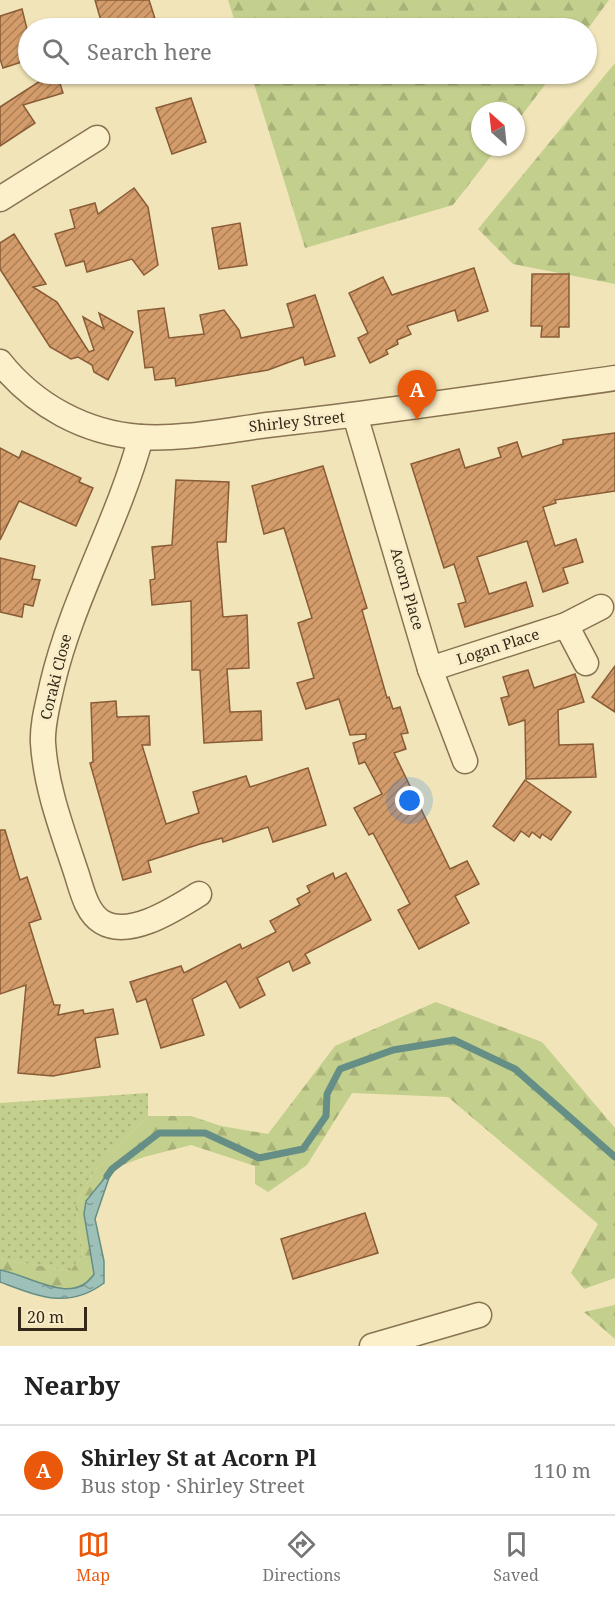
<!DOCTYPE html>
<html lang="en">
<head>
<meta charset="utf-8">
<style>
  :root { --surface:#fff; --page:#f6f6f6; --text:#222; --muted:#767676; --line:#e0e0e0; --accent:#ea580c }
  body { margin:0; font-family:"Noto Serif",serif; background:var(--page); color:var(--text) }
  .compass { position:absolute; left:471px; top:102px; width:54px; height:54px; border-radius:50%; background:var(--surface); box-shadow:0 2px 4px #0004; rotate:333deg }
  .scale { position:absolute; left:18px; bottom:15px; width:69px; box-sizing:border-box; padding-left:6px; border:3px solid #352819; border-top:0; font-size:16px; line-height:21px; white-space:nowrap; color:#352819; -webkit-text-stroke:4px #f8edc8; paint-order:stroke }
  .you { position:absolute; left:410px; top:801px; width:21px; height:21px; margin:-15px; border:4px solid #fff; border-radius:50%; background:#1a73e8; box-shadow:0 0 0 9px #1a73e833 }
  .badge { display:grid; place-items:center; width:39px; height:39px; border-radius:50%; background:var(--accent); color:#fff; font-size:20px; font-weight:700 }
  .pin { position:absolute; translate:-50% -50px; filter:drop-shadow(0 2px 3px #0008) }
  .pin::after { content:''; position:absolute; top:32px; width:21px; height:18px; background:inherit; clip-path:polygon(0 0,100% 0,50% 100%) }
  .list { margin:0; padding:0; list-style:none }
  h2 { display:flex; justify-content:space-between; align-items:center; height:78px; margin:0; padding:0 24px; font-size:26px }
  h2 small { font-size:20px; font-weight:400; color:var(--muted) }
  .list li { display:grid; grid-template-columns:39px 1fr auto; gap:18px; align-items:center; box-sizing:border-box; height:90px; padding:0 24px; border-top:2px solid var(--line) }
  .list b { display:block; font-size:22px; white-space:nowrap }
  .list p { margin:0; font-size:20px; white-space:nowrap; color:var(--muted) }
  .list em { font-size:20px; font-style:normal; color:var(--muted) }
  .icon { flex:none; width:33px; height:33px; fill:none; stroke:currentColor; stroke-width:2; stroke-linecap:round; stroke-linejoin:round }
  .map { position:relative; flex:none; width:615px; height:1346px; overflow:hidden }
  .search { position:absolute; background:var(--surface); box-shadow:0 2px 4px #0004; left:18px; right:18px; top:18px; height:66px; display:flex; align-items:center; gap:15px; box-sizing:border-box; padding:0 21px; border-radius:33px; color:var(--muted); font-size:22px }
  .sheet { height:168px; background:var(--surface) }
  nav { display:flex; justify-content:space-around; align-items:center; box-sizing:border-box; height:84px; border-top:2px solid var(--line); background:var(--surface); font-size:16px; color:var(--muted) }
  nav a { display:grid; justify-items:center; gap:3px }
  nav .on { color:var(--accent) }
  .map>svg:first-child { display:block }
  .grass { fill:url(#grass-dots) }
  .forest { fill:url(#forest-firs) }
  .water { fill:url(#water-ripples); stroke:#658e86; stroke-width:1.5 }
  .lines { fill:none; stroke-linecap:round; stroke-linejoin:round }
  .stream { stroke:#658e86; stroke-width:7 }
  .building { fill:url(#building-hatch); stroke:#895c36; stroke-width:1.5 }
  .minor-casing { stroke:#887252; stroke-width:27 }
  .minor { stroke:#fcf0cb; stroke-width:24 }
  .labels { text-anchor:middle; stroke-width:6; stroke-linejoin:round; paint-order:stroke }
  .street-label { font-size:15px; fill:#352819; stroke:#f8edc8 }
</style>
</head>
<body>
<div class="map">
<svg width="615" height="1346" viewBox="0 0 615 1346">
  <defs>
    <pattern id="grass-dots" width="8" height="8" patternUnits="userSpaceOnUse" patternTransform="scale(1.5)"><rect width="8" height="8" fill="#c3cf8c"/><path d="M2 2h.1M6 6h.1" fill="none" stroke="#a8b278" stroke-width="1.8" stroke-linecap="round"/></pattern>
    <pattern id="forest-firs" width="22" height="20" patternUnits="userSpaceOnUse" patternTransform="scale(1.5)"><rect width="22" height="20" fill="#c3cf8c"/><path d="M5 1l3.5 6h-7zM16 11l3.5 6h-7z" fill="#a8b278"/></pattern>
    <pattern id="water-ripples" width="26" height="14" patternUnits="userSpaceOnUse" patternTransform="scale(1.5)"><rect width="26" height="14" fill="#9dc1b8"/><path d="M2 4q2-2 4 0t4 0M15 11q2-2 4 0t4 0" fill="none" stroke="#819d95"/></pattern>
    <pattern id="building-hatch" width="6" height="6" patternUnits="userSpaceOnUse" patternTransform="scale(1.5)"><rect width="6" height="6" fill="#d39c6a"/><path d="M-1 1l2-2M0 6l6-6M5 7l2-2" fill="none" stroke="#ac7f56"/></pattern>
  </defs>
  <rect width="100%" height="100%" fill="#f1e4b8"/>
  <path class="grass" d="M 148,1093 L 148,1116 L 95,1170 L 75,1205 L 83,1254 L 70,1271 L 0,1259 L 0,1103 Z"/>
  <g class="forest">
    <path d="M 228,0 L 609,0 L 587,30 L 237,28 Z"/>
    <path d="M 615,63 L 615,284 L 513,264 L 478,229 Z"/>
    <path d="M 251,74 L 553,74 L 516,123 L 516,111 L 480,111 L 480,147 L 498,147 L 453,205 L 305,248 Z"/>
    <path d="M 436,1002 L 542,1042 L 615,1128 L 615,1278 L 584,1289 L 571,1273 L 598,1224 L 448,1097 L 352,1093 L 307,1165 L 268,1192 L 255,1184 L 255,1166 L 191,1145 L 144,1157 L 112,1169 L 86,1201 L 84,1214 L 94,1274 C 73,1307 31,1275 0,1270 L 0,1259 L 70,1271 L 83,1254 L 75,1205 L 95,1170 L 148,1116 L 191,1116 L 221,1126 L 268,1134 L 335,1046 Z"/>
    <path d="M 615,1305 L 615,1339 L 584,1312 Z"/>
  </g>
  <path class="water" d="M 112,1169 L 95,1219 L 104,1261 L 104,1283 C 68,1310 38,1296 0,1282 L 0,1270 C 30,1275 73,1307 94,1274 L 84,1214 L 86,1201 Z"/>
  <g class="lines">
    <path class="stream" d="M 107,1176 L 112,1169 L 159,1133 L 205,1133 L 259,1158 L 303,1149 L 326,1116 L 327,1094 L 340,1069 L 393,1050 L 454,1040 L 515,1069 L 615,1157"/>
  </g>
  <g class="building">
    <path d="M 95,0 L 149,0 L 158,28 L 103,28 Z"/>
    <path d="M 22,9 L 28,33 L 28,60 L 3,68 L 0,59 L 0,16 Z"/>
    <path d="M 51,74 L 57,74 L 63,93 L 23,105 L 35,123 L 0,146 L 0,107 Z"/>
    <path d="M 191,98 L 206,142 L 172,154 L 156,108 Z"/>
    <path d="M 134,188 L 148,207 L 158,265 L 144,275 L 132,259 L 87,272 L 84,261 L 66,266 L 55,234 L 75,228 L 70,210 L 95,203 L 98,214 Z"/>
    <path d="M 240,223 L 247,265 L 219,269 L 212,228 Z"/>
    <path d="M 14,234 L 46,284 L 33,287 L 57,302 L 89,352 L 94,350 L 83,317 L 104,329 L 99,313 L 133,332 L 108,380 L 94,372 L 92,365 L 78,357 L 71,359 L 50,347 L 0,269 L 0,243 Z"/>
    <path d="M 474,268 L 488,311 L 458,321 L 455,310 L 407,326 L 411,334 L 397,340 L 398,344 L 386,350 L 388,354 L 370,363 L 358,338 L 368,333 L 349,293 L 383,277 L 392,295 Z"/>
    <path d="M 532,274 L 569,274 L 569,327 L 559,327 L 559,337 L 541,337 L 542,326 L 531,326 Z"/>
    <path d="M 315,295 L 335,356 L 305,365 L 303,357 L 268,370 L 176,386 L 175,378 L 155,380 L 153,367 L 145,368 L 138,311 L 164,308 L 169,338 L 204,334 L 200,315 L 224,310 L 239,330 L 241,338 L 294,327 L 287,304 Z"/>
    <path d="M 615,433 L 615,491 L 555,500 L 556,503 L 543,507 L 555,546 L 576,539 L 583,562 L 563,568 L 568,583 L 543,592 L 527,541 L 477,557 L 489,594 L 526,582 L 533,606 L 465,627 L 458,604 L 466,602 L 454,564 L 444,568 L 411,464 L 459,449 L 465,468 L 501,457 L 498,448 L 517,442 L 522,457 L 563,444 L 563,440 Z"/>
    <path d="M 0,448 L 19,458 L 22,451 L 81,478 L 79,482 L 93,488 L 76,526 L 19,501 L 0,540 Z"/>
    <path d="M 323,466 L 367,608 L 362,610 L 387,698 L 389,697 L 393,709 L 400,707 L 408,733 L 401,734 L 406,749 L 394,753 L 450,869 L 467,861 L 479,884 L 455,896 L 469,923 L 419,949 L 398,910 L 410,904 L 373,833 L 369,835 L 354,808 L 382,794 L 365,762 L 359,764 L 353,743 L 366,739 L 366,734 L 350,735 L 339,699 L 306,709 L 297,683 L 314,678 L 298,623 L 312,618 L 284,528 L 264,534 L 252,486 Z"/>
    <path d="M 176,480 L 229,482 L 226,542 L 217,542 L 223,617 L 247,615 L 249,668 L 227,669 L 230,712 L 261,711 L 262,740 L 204,743 L 200,670 L 192,670 L 191,601 L 152,605 L 150,580 L 155,579 L 152,547 L 172,545 Z"/>
    <path d="M 0,558 L 35,566 L 32,579 L 40,580 L 33,606 L 24,604 L 22,617 L 0,612 Z"/>
    <path d="M 615,666 L 615,712 L 592,697 Z"/>
    <path d="M 528,670 L 534,688 L 575,674 L 584,702 L 558,710 L 559,745 L 593,744 L 596,777 L 526,779 L 525,720 L 509,725 L 501,698 L 509,696 L 503,677 Z"/>
    <path d="M 116,701 L 117,717 L 149,716 L 150,745 L 142,745 L 166,824 L 199,813 L 193,792 L 246,776 L 250,787 L 308,768 L 326,825 L 273,842 L 268,827 L 223,842 L 222,838 L 200,844 L 148,861 L 151,872 L 123,880 L 90,763 L 93,762 L 91,703 Z"/>
    <path d="M 525,780 L 571,812 L 551,840 L 542,834 L 540,838 L 532,832 L 529,837 L 521,831 L 514,841 L 493,826 Z"/>
    <path d="M 0,830 L 5,830 L 20,880 L 27,877 L 41,919 L 29,923 L 54,1005 L 60,1005 L 58,1015 L 83,1010 L 84,1014 L 113,1009 L 118,1034 L 95,1038 L 100,1067 L 53,1076 L 18,1073 L 26,985 L 0,994 Z"/>
    <path d="M 333,873 L 335,879 L 346,873 L 371,920 L 305,954 L 310,963 L 293,971 L 289,961 L 257,978 L 265,995 L 240,1008 L 226,981 L 192,999 L 204,1035 L 161,1048 L 146,999 L 137,1002 L 130,982 L 181,966 L 184,973 L 240,944 L 242,949 L 276,932 L 270,921 L 300,905 L 297,899 L 310,892 L 307,886 Z"/>
    <path d="M 365,1213 L 378,1253 L 293,1279 L 281,1239 Z"/>
  </g>
  <g class="lines">
    <defs>
      <g id="minor">
        <path d="M 0,199 L 97,138"/>
        <path d="M 0,362 C 34,405 85,433 140,437 C 184,440 232,429 276,424 C 390,411 502,394 615,378"/>
        <path d="M 355,415 L 430,669 L 465,761"/>
        <path d="M 141,437 C 118,522 72,599 52,685 C 48,704 42,724 43,743 C 46,789 63,832 77,875 C 82,891 87,913 102,922 C 130,939 176,908 199,894"/>
        <path d="M 566,625 L 586,663"/>
        <path d="M 430,669 L 566,625 L 601,607"/>
        <path d="M 372,1346 L 479,1315"/>
      </g>
    </defs>
    <use href="#minor" class="minor-casing"/>
    <use href="#minor" class="minor"/>
  </g>
  <g class="labels">
    <g class="street-label">
      <text transform="translate(297 422) rotate(-6)" y="5">Shirley Street</text>
      <text transform="translate(407 589) rotate(74)" y="5">Acorn Place</text>
      <text transform="translate(498 647) rotate(-18)" y="5">Logan Place</text>
      <text transform="translate(56 677) rotate(-76)" y="5">Coraki Close</text>
    </g>
  </g>
</svg>
<svg class="compass" viewBox="-18 -18 36 36"><path d="M0-13l5 13h-10z" fill="#e53935"/><path d="M0 13l5-13h-10z" fill="#767676"/></svg>
<div class="scale">20 m</div>
<div class="you"></div>
<div class="pin badge" style="left:417px;top:420px">A</div>
<div class="search"><svg class="icon" aria-label="search" viewBox="0 0 24 24"><circle cx="10" cy="10" r="6"/><path d="M15 15l6 6"/></svg>Search here</div>
</div>
<section class="sheet">
<h2>Nearby<small></small></h2>
<ul class="list">
<li><span class="badge">A</span><div><b>Shirley St at Acorn Pl</b><p>Bus stop · Shirley Street</p></div><em>110 m</em></li>
</ul>
</section>
<nav>
<a class="on"><svg class="icon" aria-label="map" viewBox="0 0 24 24"><path d="M3 6l6-2 6 2 6-2v14l-6 2-6-2-6 2zM9 4v14M15 6v14"/></svg>Map</a>
<a><svg class="icon" aria-label="directions" viewBox="0 0 24 24"><path d="M12 3l9 9-9 9-9-9zM9 14v-3h6M13 9l2 2-2 2"/></svg>Directions</a>
<a><svg class="icon" aria-label="saved" viewBox="0 0 24 24"><path d="M7 4h10v16l-5-4-5 4z"/></svg>Saved</a>
</nav>
</body>
</html>
